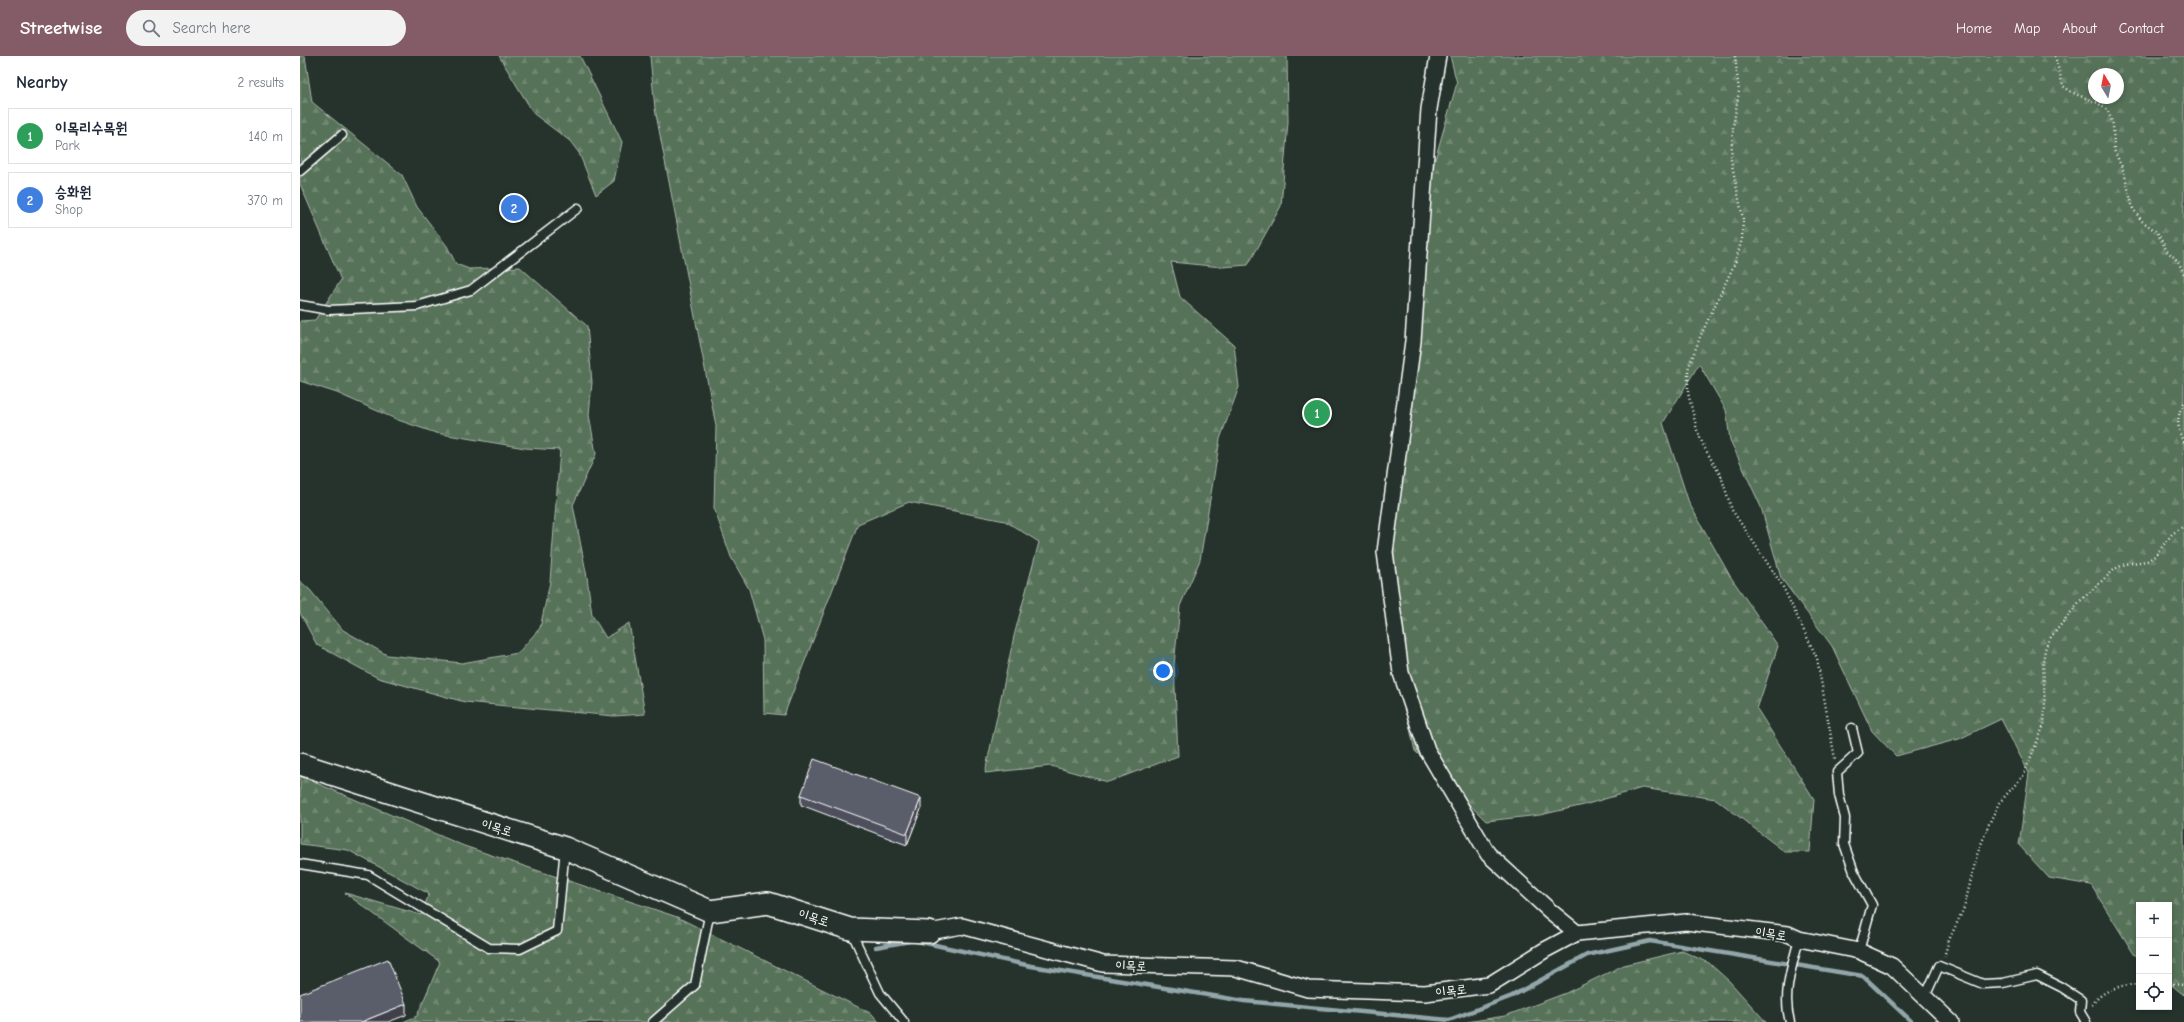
<!DOCTYPE html>
<html lang="en">
<head>
<meta charset="utf-8">
<style>
  :root { --surface:#fff; --page:#f2f2f3; --text:#1f2937; --muted:#747a83; --line:#e0e1e3; --accent:#845c67 }
  body { margin:0; font-family:"Comic Neue","Poor Story",sans-serif; background:var(--page); color:var(--text) }
  .controls { position:absolute; right:12px; bottom:12px; display:grid; overflow:hidden; border-radius:0px; box-shadow:0 2px 6px #0003 }
  .controls button { width:36px; height:36px; display:grid; place-items:center; padding:0; border:0; border-bottom:1px solid var(--line); background:var(--surface); color:var(--text); font:20px sans-serif }
  .compass { position:absolute; left:1788px; top:12px; width:36px; height:36px; border-radius:50%; background:var(--surface); box-shadow:0 2px 6px #0003; rotate:350deg }
  .you { position:absolute; left:863px; top:615px; width:14px; height:14px; margin:-10px; border:3px solid #fff; border-radius:50%; background:#1a73e8; box-shadow:0 0 0 6px #1a73e833 }
  .badge { display:grid; place-items:center; width:26px; height:26px; border-radius:50%; background:var(--accent); color:#fff; font-size:13px; font-weight:700 }
  .pin { position:absolute; translate:-50% -50%; border:2px solid #fff; box-shadow:0 1px 4px #0006 }
  .list { margin:0; padding:0; list-style:none }
  h2 { display:flex; justify-content:space-between; align-items:center; height:52px; margin:0; padding:0 16px; font-size:17px }
  h2 small { font-size:13px; font-weight:400; color:var(--muted) }
  .list li { display:grid; grid-template-columns:26px 1fr auto; gap:12px; align-items:center; box-sizing:border-box; height:56px; margin:0 8px 8px; padding:0 8px; border:1px solid var(--line); border-radius:0px }
  .list b { display:block; font-size:15px; white-space:nowrap }
  .list p { margin:0; font-size:13px; white-space:nowrap; color:var(--muted) }
  .list em { font-size:13px; font-style:normal; color:var(--muted) }
  .icon { flex:none; width:22px; height:22px; fill:none; stroke:currentColor; stroke-width:2; stroke-linecap:round; stroke-linejoin:round }
  .map { position:relative; flex:none; width:1884px; height:966px; overflow:hidden }
  header { display:flex; align-items:center; gap:24px; box-sizing:border-box; height:56px; padding:0 20px; background:var(--accent); color:#fff }
  header strong { font-size:19px }
  nav { display:flex; gap:22px; margin-inline-start:auto; font-size:14px }
  .search { width:280px; height:36px; background:var(--page); display:flex; align-items:center; gap:10px; box-sizing:border-box; padding:0 14px; border-radius:22px; color:var(--muted); font-size:15px }
  main { display:flex }
  aside { flex:1; background:var(--surface) }
  .map>svg:first-child { display:block }
  .forest { fill:url(#forest-firs); stroke:#abb8ac; fill-rule:evenodd }
  .lines { fill:none; stroke-linecap:round; stroke-linejoin:round }
  .stream { stroke:#93a6aa; stroke-width:4.5 }
  .lane-casing { stroke:#fff; stroke-width:11 }
  .street-casing { stroke:#fff; stroke-width:18 }
  .secondary-casing { stroke:#fff; stroke-width:24 }
  .path { stroke:#fff; stroke-width:2.5; stroke-dasharray:1 3; stroke-linecap:butt }
  .lane { stroke:#26332d; stroke-width:8 }
  .street { stroke:#26332d; stroke-width:15 }
  .secondary { stroke:#26332d; stroke-width:21 }
  .wall { fill:#4d505c; stroke:#fff }
  .shaded-wall { fill:#3f414b; stroke:#fff }
  .building { fill:#5a5d6b; stroke:#fff }
  .labels { text-anchor:middle; stroke-width:4; stroke-linejoin:round; paint-order:stroke }
  .street-label { font-size:13px; fill:#fff; stroke:#26332d }
</style>
</head>
<body>
<header>
<strong>Streetwise</strong>
<div class="search"><svg class="icon" aria-label="search" viewBox="0 0 24 24"><circle cx="10" cy="10" r="6"/><path d="M15 15l6 6"/></svg>Search here</div>
<nav><a>Home</a><a>Map</a><a>About</a><a>Contact</a></nav>
</header>
<main>
<aside>
<h2>Nearby<small>2 results</small></h2>
<ul class="list">
<li><span class="badge" style="background:#2e9e5b">1</span><div><b>이목리수목원</b><p>Park</p></div><em>140 m</em></li>
<li><span class="badge" style="background:#3f7fe0">2</span><div><b>승화원</b><p>Shop</p></div><em>370 m</em></li>
</ul>
</aside>
<div class="map">
<svg width="1884" height="966" viewBox="0 0 1884 966">
  <defs>
    <pattern id="forest-firs" width="22" height="20" patternUnits="userSpaceOnUse"><rect width="22" height="20" fill="#577258"/><path d="M5 1l3.5 6h-7zM16 11l3.5 6h-7z" fill="#708771"/></pattern>
  </defs>
  <rect width="100%" height="100%" fill="#26332d"/>
  <filter id="ink" filterUnits="userSpaceOnUse"><feTurbulence type="fractalNoise" baseFrequency=".025" numOctaves="2"/><feDisplacementMap in="SourceGraphic" scale="8" xChannelSelector="R" yChannelSelector="G"/><feConvolveMatrix kernelMatrix="1 2 1 2 8 2 1 2 1" color-interpolation-filters="sRGB"/></filter>
  <g filter="url(#ink)">
    <g class="forest">
      <path d="M 0,0 L 5,0 L 12,46 L 102,119 L 117,151 L 147,190 L 156,208 L 169,213 L 220,211 L 287,270 L 292,326 L 289,359 L 296,398 L 273,449 L 287,521 L 292,559 L 306,582 L 329,567 L 345,658 L 314,660 L 165,646 L 78,622 L 17,589 L 0,557 L 0,525 L 10,534 L 43,574 L 87,599 L 162,607 L 218,597 L 240,572 L 250,526 L 260,394 L 225,392 L 136,377 L 98,364 L 37,337 L 0,325 L 0,265 L 15,264 L 41,224 L 0,128 Z"/>
      <path d="M 199,0 L 280,0 L 322,86 L 314,125 L 296,139 L 279,97 L 270,85 L 234,58 Z"/>
      <path d="M 350,0 L 987,0 L 988,66 L 981,150 L 948,209 L 922,211 L 871,206 L 880,241 L 934,289 L 939,331 L 920,383 L 900,504 L 880,550 L 874,609 L 878,700 L 808,726 L 751,710 L 685,717 L 714,580 L 739,486 L 705,465 L 609,446 L 558,468 L 484,659 L 464,657 L 463,584 L 449,533 L 431,501 L 414,452 L 416,370 L 355,53 Z"/>
      <path d="M 1150,0 L 1884,0 L 1884,939 L 1869,927 L 1869,849 L 1839,849 L 1839,902 L 1834,898 L 1791,829 L 1749,822 L 1719,789 L 1729,717 L 1701,663 L 1659,683 L 1596,700 L 1572,675 L 1532,590 L 1481,522 L 1461,451 L 1430,384 L 1426,354 L 1399,308 L 1363,367 L 1389,447 L 1430,520 L 1478,590 L 1457,653 L 1514,743 L 1510,796 L 1485,796 L 1416,743 L 1342,732 L 1284,749 L 1240,759 L 1186,765 L 1115,695 L 1087,569 L 1091,442 L 1120,258 L 1134,107 L 1157,27 ZM 1794,18 L 1818,18 L 1818,42 L 1794,42 Z"/>
      <path d="M 0,720 L 164,790 L 377,861 L 572,958 L 579,966 L 103,966 L 117,960 L 140,906 L 45,837 L 121,859 L 129,838 L 48,794 L 0,788 Z"/>
      <path d="M 1382,895 L 1409,907 L 1430,926 L 1466,966 L 1167,966 L 1205,960 L 1266,937 L 1324,909 Z"/>
    </g>
    <g class="lines">
      <g class="stream">
        <path d="M 617,885 L 731,910 L 944,945 L 1149,964 L 1212,940 L 1287,899 L 1350,885 L 1563,920 L 1612,966"/>
        <path d="M 576,891 L 610,885"/>
      </g>
      <defs>
        <g id="lane">
          <path d="M 0,115 L 42,79"/>
          <path d="M 0,249 L 29,254 L 117,250 L 171,234 L 278,152"/>
          <path d="M 1552,672 L 1558,697 L 1537,716 L 1539,739 L 1545,762 L 1544,788 L 1554,816 L 1572,849 L 1559,895"/>
          <path d="M 0,808 L 68,819 L 189,892 L 220,893 L 257,875 L 265,792"/>
          <path d="M 551,875 L 580,937 L 604,966"/>
          <path d="M 1625,941 L 1639,910 L 1683,928 L 1703,927 L 1737,919 L 1761,931 L 1781,944 L 1780,956 L 1786,966"/>
          <path d="M 353,966 L 395,929 L 410,855"/>
          <path d="M 1490,966 C 1482,938 1492,910 1499,883"/>
        </g>
        <g id="street">
          <path d="M 1138,0 L 1129,53 L 1113,285 L 1085,496 L 1101,617 L 1127,694 L 1188,798 L 1250,855 L 1277,877"/>
          <path d="M 629,876 L 662,870 L 803,908 L 936,912 L 1008,933 L 1125,937 L 1189,929 L 1245,894 L 1277,877 L 1386,866 L 1488,878 L 1499,883 L 1559,895 L 1592,910 L 1651,966"/>
        </g>
        <path id="secondary" d="M 0,708 L 265,792 L 410,855 L 468,847 L 550,873 L 629,876"/>
      </defs>
      <use href="#lane" class="lane-casing"/>
      <use href="#street" class="street-casing"/>
      <use href="#secondary" class="secondary-casing"/>
      <g class="path">
        <path d="M 1435,0 L 1439,35 L 1433,71 L 1431,104 L 1443,163 L 1442,183 L 1435,207 L 1400,281 L 1388,313 L 1388,337 L 1397,374 L 1404,391 L 1421,420 L 1432,454 L 1482,529 L 1517,602 L 1535,703"/>
        <path d="M 1755,0 L 1763,30 L 1773,37 L 1798,47 L 1808,55 L 1813,69 L 1814,94 L 1824,116 L 1833,153 L 1842,165 L 1857,176 L 1867,195 L 1878,205 L 1884,218"/>
        <path d="M 1884,347 C 1876,360 1877,374 1884,387"/>
        <path d="M 1644,901 L 1649,884 L 1664,852 L 1677,799 L 1688,770 L 1699,747 L 1723,720 L 1744,669 L 1745,651 L 1743,607 L 1745,593 L 1751,581 L 1780,545 L 1815,513 L 1825,508 L 1847,505 L 1855,500 L 1872,478 L 1884,470"/>
        <path d="M 1869,928 L 1884,929"/>
        <path d="M 1792,949 C 1803,933 1821,929 1839,928"/>
      </g>
      <use href="#lane" class="lane"/>
      <use href="#street" class="street"/>
      <use href="#secondary" class="secondary"/>
    </g>
    <path class="wall" d="M 501,739 L 621,753 L 607,789 L 501,749 Z"/>
    <g class="shaded-wall">
      <path d="M 621,742 L 621,753 L 607,789 L 607,778 Z"/>
      <path d="M 106,948 L 106,959 L 88,966 L 61,966 Z"/>
    </g>
    <g class="building">
      <path d="M 514,703 L 621,742 L 607,778 L 501,739 Z"/>
      <path d="M 88,903 L 106,948 L 61,966 L 0,966 L 0,938 Z"/>
    </g>
  </g>
  <g class="labels">
    <g class="street-label">
      <text transform="translate(197 771) rotate(17)" y="5">이목로</text>
      <text transform="translate(514 861) rotate(18)" y="5">이목로</text>
      <text transform="translate(1471 877) rotate(9)" y="5">이목로</text>
      <text transform="translate(831 909) rotate(2)" y="5">이목로</text>
      <text transform="translate(1151 934) rotate(-7)" y="5">이목로</text>
    </g>
  </g>
</svg>
<div class="controls">
<button>+</button>
<button>−</button>
<button><svg class="icon" aria-label="locate" viewBox="0 0 24 24"><circle cx="12" cy="12" r="6"/><path d="M12 2v4M12 18v4M2 12h4M18 12h4"/></svg></button>
</div>
<svg class="compass" viewBox="-18 -18 36 36"><path d="M0-13l5 13h-10z" fill="#e53935"/><path d="M0 13l5-13h-10z" fill="#747a83"/></svg>
<div class="you"></div>
<div class="pin badge" style="left:1017px;top:357px;background:#2e9e5b">1</div>
<div class="pin badge" style="left:214px;top:152px;background:#3f7fe0">2</div>
</div>
</main>
</body>
</html>
